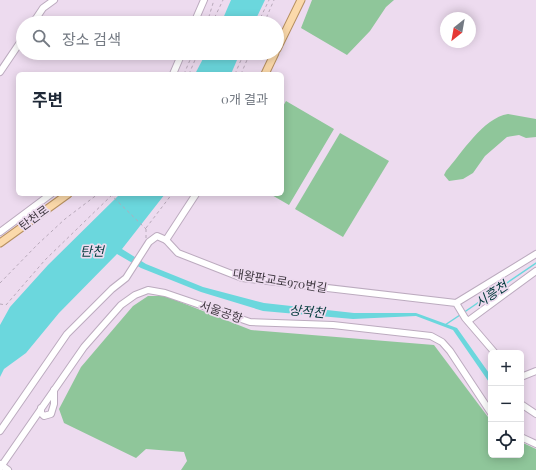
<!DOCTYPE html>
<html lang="ko">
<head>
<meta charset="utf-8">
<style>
  :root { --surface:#fff; --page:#f6f6f7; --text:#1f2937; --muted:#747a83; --line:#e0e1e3 }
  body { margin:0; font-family:"Playfair Display","Noto Sans KR",serif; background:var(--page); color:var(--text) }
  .controls { position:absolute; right:12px; bottom:12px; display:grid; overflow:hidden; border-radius:6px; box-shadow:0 2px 10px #0003 }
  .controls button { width:36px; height:36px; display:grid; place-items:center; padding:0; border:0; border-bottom:1px solid var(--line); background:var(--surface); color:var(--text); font:20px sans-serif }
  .compass { position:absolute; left:440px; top:12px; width:36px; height:36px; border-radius:50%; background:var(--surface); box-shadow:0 2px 10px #0003; rotate:211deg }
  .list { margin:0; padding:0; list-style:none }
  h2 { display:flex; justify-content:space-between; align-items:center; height:52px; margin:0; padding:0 16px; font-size:17px }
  h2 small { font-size:13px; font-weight:400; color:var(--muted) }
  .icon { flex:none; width:22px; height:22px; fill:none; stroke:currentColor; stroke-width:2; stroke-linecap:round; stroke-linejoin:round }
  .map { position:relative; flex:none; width:536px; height:470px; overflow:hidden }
  .search { position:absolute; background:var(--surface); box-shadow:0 2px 10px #0003; left:16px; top:16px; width:268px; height:44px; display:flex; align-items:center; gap:10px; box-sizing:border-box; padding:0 14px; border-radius:22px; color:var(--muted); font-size:15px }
  .panel { position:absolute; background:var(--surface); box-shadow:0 2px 10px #0003; left:16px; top:72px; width:268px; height:124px; border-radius:6px }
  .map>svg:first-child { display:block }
  .green { fill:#8fc69a }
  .water { fill:#6bd7dd }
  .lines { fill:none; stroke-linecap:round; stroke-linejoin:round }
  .stream { stroke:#6bd7dd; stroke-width:1.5 }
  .minor-casing { stroke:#bcabbf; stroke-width:8 }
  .major-casing { stroke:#b79060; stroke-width:9 }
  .path { stroke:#b8a9ba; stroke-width:1; stroke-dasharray:3 3; stroke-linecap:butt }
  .minor { stroke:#fff; stroke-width:6 }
  .major { stroke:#fbd9aa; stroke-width:7 }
  .labels { text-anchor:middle; stroke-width:3.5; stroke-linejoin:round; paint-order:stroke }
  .street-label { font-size:12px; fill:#3f3840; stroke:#eddbef }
  .water-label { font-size:13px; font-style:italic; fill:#02393b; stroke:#eddbef }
</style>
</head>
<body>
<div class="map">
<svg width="536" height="470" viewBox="0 0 536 470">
  <rect width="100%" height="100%" fill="#eddbef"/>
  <g class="green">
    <path d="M 312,0 L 394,0 L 386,7 L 370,31 L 347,55 L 301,28 Z"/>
    <path d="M 286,101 L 334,129 L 289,205 L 270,194 L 282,194 L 282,108 Z"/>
    <path d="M 508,114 L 536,119 L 536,137 L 526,138 L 519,135 L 507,137 L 485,156 L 473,173 L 463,179 L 449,181 L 444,175 L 446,171 C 462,153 483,118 508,114 Z"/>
    <path d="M 340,133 L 389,161 L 343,237 L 295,209 Z"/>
    <path d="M 148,296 L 165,296 L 251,330 L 434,345 L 491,421 L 491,455 L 521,455 L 521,442 L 536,449 L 536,470 L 181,470 L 187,461 L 184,452 L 146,449 L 136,458 L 64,423 L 59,409 L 81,367 L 133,306 Z"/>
  </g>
  <g class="water">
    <path d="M 231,0 L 265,0 L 254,23 L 221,23 Z"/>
    <path d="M 206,53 L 240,53 L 231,74 L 195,74 Z"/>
    <path d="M 120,194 L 165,194 L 122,249 L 146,264 L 203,287 L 264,303 L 354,313 L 416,313 L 457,328 L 491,376 L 491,385 L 453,330 L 416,316 L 353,319 L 263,311 L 201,292 L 141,268 L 117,254 L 59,313 L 26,353 L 4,369 L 0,377 L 0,325 L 10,307 L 48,265 Z"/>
  </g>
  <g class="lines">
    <g class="stream">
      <path d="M 463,313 L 536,263"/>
      <path d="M 445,325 L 460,315"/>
    </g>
    <defs>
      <g id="minor">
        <path d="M 33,23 L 43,8 L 54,0"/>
        <path d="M 194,23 L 204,0"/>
        <path d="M 0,72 L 23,38"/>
        <path d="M 173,74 L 182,53"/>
        <path d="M 196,194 L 166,240 L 178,253 L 242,278 L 456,303 L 465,318 L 495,353"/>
        <path d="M 0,232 L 51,194"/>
        <path d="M 456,303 L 536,254"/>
        <path d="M 468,321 L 536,271"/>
        <path d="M 521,377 L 536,371"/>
        <path d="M 521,404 L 536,414"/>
        <path d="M 41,408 L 41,413 L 44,416 L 51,414 L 54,404 L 54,390"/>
        <path d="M 0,431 L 67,334 L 112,289 L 126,278 L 149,242 L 157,236 L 166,240"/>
        <path d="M 521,437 L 536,444"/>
        <path d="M 0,464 L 8,470"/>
        <path d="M 0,468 L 84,347 L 121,305 L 135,295 L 148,290 L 165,293 L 250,322 L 333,325 L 431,336 L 442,342 L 450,351 L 491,413"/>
      </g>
      <g id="major">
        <path d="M 277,49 L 301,0"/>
        <path d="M 265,74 L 275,53"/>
        <path d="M 0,243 L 68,194"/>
      </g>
    </defs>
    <use href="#minor" class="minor-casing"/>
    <use href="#major" class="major-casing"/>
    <g class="path">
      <path d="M 207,23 L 214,0"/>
      <path d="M 212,23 L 223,0"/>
      <path d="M 258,23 L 269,0"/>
      <path d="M 264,23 L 274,0"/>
      <path d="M 184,74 L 193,53"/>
      <path d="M 189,74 L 198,53"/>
      <path d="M 235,74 L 244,53"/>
      <path d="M 241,74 L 250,53"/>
      <path d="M 110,194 L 146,229"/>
      <path d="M 146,228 L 172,194"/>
      <path d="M 146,229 L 146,238"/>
      <path d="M 0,283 L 38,244 L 65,219 L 98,194"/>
      <path d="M 0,304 L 6,305 L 45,260 L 113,194"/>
    </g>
    <use href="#minor" class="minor"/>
    <use href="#major" class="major"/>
  </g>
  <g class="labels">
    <g class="street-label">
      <text transform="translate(34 218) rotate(-36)" y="4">탄천로</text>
      <text transform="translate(280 281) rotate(9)" y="4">대왕판교로970번길</text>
      <text transform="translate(221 312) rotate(19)" y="4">서울공항</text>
    </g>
    <g class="water-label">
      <text x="92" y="256">탄천</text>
      <text transform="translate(491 294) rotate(-34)" y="5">시흥천</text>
      <text transform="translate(307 311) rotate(5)" y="5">상적천</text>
    </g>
  </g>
</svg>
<div class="controls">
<button>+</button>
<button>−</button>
<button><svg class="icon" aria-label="locate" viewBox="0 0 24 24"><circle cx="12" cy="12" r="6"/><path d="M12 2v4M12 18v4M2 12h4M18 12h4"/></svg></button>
</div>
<svg class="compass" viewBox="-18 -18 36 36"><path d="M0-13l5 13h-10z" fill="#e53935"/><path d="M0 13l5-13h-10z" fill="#747a83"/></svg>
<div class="search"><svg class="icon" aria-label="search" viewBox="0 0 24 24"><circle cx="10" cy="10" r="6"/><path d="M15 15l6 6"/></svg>장소 검색</div>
<section class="panel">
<h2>주변<small>0개 결과</small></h2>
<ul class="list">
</ul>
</section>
</div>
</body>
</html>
